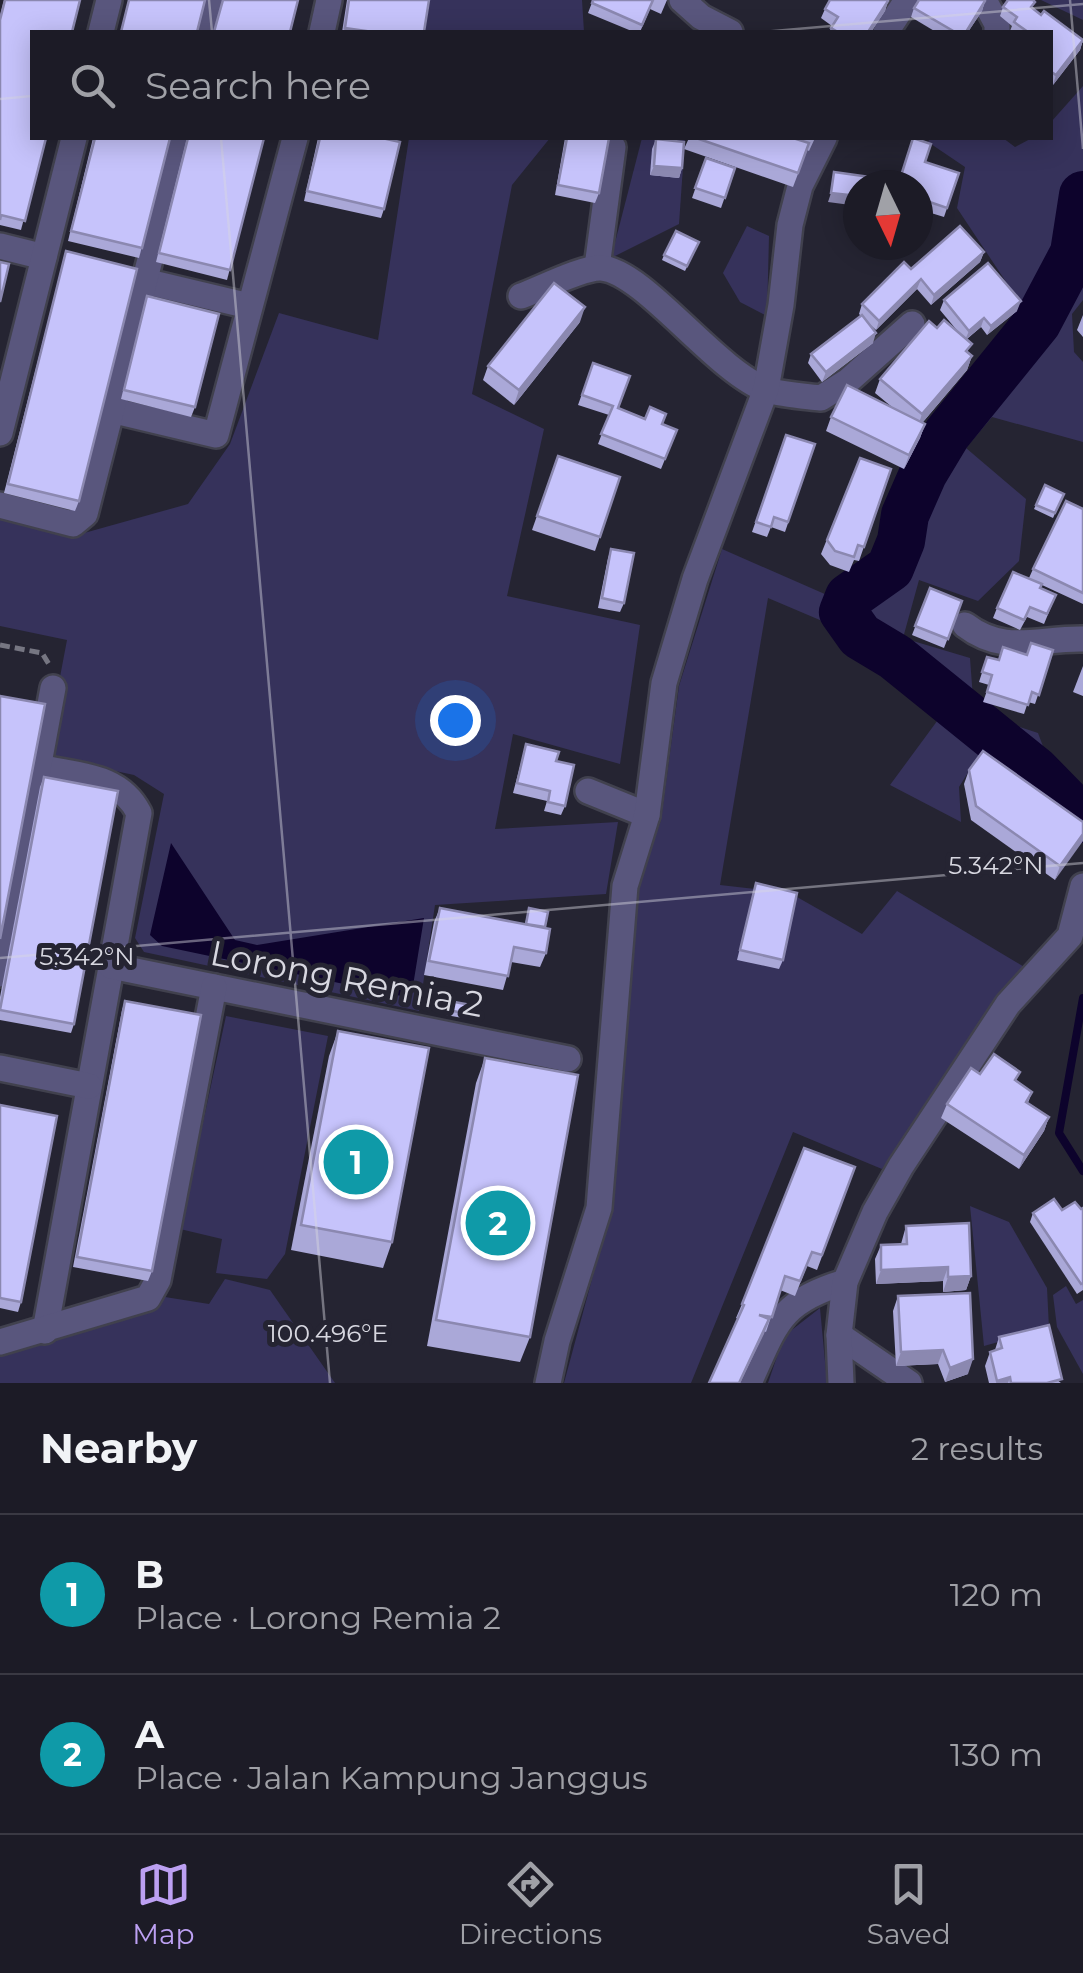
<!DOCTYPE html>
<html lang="en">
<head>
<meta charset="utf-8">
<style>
  :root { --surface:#1c1b26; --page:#25242e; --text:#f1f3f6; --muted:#a0a1a7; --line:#3a3943; --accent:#bca0f2 }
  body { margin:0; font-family:Montserrat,sans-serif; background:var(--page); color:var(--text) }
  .compass { position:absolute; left:843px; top:170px; width:90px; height:90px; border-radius:50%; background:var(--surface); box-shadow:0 5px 25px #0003; rotate:175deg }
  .you { position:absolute; left:455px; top:720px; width:35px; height:35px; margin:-25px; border:8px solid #fff; border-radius:50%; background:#1a73e8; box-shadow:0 0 0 15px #1a73e833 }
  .badge { display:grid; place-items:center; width:65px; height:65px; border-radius:50%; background:var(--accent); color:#fff; font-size:32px; font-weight:700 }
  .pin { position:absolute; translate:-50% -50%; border:5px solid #fff; box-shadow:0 2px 10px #0006 }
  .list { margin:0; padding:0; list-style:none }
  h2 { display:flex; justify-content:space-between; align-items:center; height:130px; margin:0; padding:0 40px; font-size:42px }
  h2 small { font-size:32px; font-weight:400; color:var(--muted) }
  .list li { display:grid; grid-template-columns:65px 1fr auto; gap:30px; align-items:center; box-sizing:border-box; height:160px; padding:0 40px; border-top:2px solid var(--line) }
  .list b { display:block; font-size:38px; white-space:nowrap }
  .list p { margin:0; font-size:32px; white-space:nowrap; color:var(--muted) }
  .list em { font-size:32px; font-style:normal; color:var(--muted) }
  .icon { flex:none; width:55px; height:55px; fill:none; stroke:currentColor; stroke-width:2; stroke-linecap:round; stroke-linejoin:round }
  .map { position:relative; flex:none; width:1083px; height:1383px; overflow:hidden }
  .search { position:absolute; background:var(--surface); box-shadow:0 5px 25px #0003; left:30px; right:30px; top:30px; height:110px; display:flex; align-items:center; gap:25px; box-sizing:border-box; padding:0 35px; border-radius:0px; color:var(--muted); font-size:38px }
  .sheet { height:450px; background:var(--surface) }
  nav { display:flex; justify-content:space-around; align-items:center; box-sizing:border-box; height:140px; border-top:2px solid var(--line); background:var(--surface); font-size:28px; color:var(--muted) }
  nav a { display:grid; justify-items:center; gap:5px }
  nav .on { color:var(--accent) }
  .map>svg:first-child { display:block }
  .green { fill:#36325b }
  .water { fill:#0d032c }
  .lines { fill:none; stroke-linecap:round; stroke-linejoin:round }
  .stream { stroke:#0d032c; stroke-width:8 }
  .river { stroke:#0d032c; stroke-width:48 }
  .minor-casing { stroke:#41414e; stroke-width:30 }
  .path { stroke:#767682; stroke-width:5; stroke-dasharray:10 5; stroke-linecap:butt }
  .minor { stroke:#59567d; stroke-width:25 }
  .wall { fill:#aaa8d8 }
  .shaded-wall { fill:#8b88b0 }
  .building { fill:#c6c3fb; stroke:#8b88b0; stroke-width:2.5 }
  .ticks { fill:none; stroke:#d7d7e0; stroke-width:2.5; stroke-opacity:0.45 }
  .labels { text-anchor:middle; stroke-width:10; stroke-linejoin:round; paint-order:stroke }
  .street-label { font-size:35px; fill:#d7d7e0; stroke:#252432 }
  .ticks-label { font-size:25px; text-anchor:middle; fill:#d7d7e0; stroke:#252432; stroke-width:10; stroke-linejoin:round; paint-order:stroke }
</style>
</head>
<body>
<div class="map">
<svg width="1083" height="1383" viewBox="0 0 1083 1383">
  <rect width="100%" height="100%" fill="#252432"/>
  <g class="green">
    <path d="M 430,0 L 582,0 L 584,32 L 425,32 Z"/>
    <path d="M 1041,0 L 1083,0 L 1083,20 Z"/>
    <path d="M 1083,86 L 1083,300 L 1072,314 L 1074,352 L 1083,362 L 1083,442 L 992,417 L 966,448 L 1026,499 L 1019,561 L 978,601 L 919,580 L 903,638 L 970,658 L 974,712 L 1038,733 L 1044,749 L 1065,776 L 1066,808 L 976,760 L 959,787 L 961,822 L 890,785 L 943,713 L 841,629 L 768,598 L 720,885 L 790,893 L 862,934 L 897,891 L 1026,968 L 882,1169 L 793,1132 L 691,1383 L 564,1383 L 609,1216 L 636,892 L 661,820 L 679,686 L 722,549 L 827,595 L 873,557 L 922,438 L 1026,312 L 957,208 L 965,167 L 928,142 L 930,138 L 1003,138 L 1015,147 L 1032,138 L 1050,138 L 1051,122 Z"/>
    <path d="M 409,138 L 550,138 L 512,185 L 472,394 L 544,429 L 507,596 L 640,625 L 620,764 L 513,734 L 495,829 L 618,822 L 606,894 L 435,905 L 419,1011 L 144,952 L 135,938 L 164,794 L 134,775 L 45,756 L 67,640 L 0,626 L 0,517 L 77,535 L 188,504 L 230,444 L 279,313 L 378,340 Z"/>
    <path d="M 642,138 L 685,138 L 679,224 L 611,258 Z"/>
    <path d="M 747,226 L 769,236 L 767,316 L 740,302 L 723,273 Z"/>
    <path d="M 226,1016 L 328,1036 L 285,1254 L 267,1279 L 216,1273 L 222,1239 L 180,1229 Z"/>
    <path d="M 970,1206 L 1009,1222 L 1047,1288 L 1049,1328 L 984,1346 Z"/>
    <path d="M 225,1279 L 270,1290 L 335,1383 L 0,1383 L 0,1355 L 150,1310 L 165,1297 L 209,1304 Z"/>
    <path d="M 1066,1286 L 1076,1304 L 1083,1300 L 1083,1374 L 1057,1327 L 1053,1295 Z"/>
    <path d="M 820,1308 L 827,1383 L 768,1383 L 784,1336 Z"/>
  </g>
  <path class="water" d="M 171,843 L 235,940 L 257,945 L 424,918 L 411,998 L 162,946 L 150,935 Z"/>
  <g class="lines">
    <path class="stream" d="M 1083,998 L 1059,1133 L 1083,1171"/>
    <path class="river" d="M 1083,195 L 1074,253 L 1037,323 L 947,434 L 923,474 L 905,515 L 901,541 L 890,568 L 849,597 L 843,612 L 860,636 L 895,657 L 1036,771 L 1083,819"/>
    <defs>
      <g id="minor">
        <path d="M 682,0 L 701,17 L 730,32"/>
        <path d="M 984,0 L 997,24 L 997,32"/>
        <path d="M 101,32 L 109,0"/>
        <path d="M 208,32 L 216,0"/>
        <path d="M 322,32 L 329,0"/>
        <path d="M 886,32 L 907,0"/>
        <path d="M 0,246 L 44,257"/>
        <path d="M 597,267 L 613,147"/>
        <path d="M 144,281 L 249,306"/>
        <path d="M 521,296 C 540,289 583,267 601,268 C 644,271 715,371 767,390 C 784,395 804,396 821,398 L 848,381 L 912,324"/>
        <path d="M 111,410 L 216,435 L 295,138"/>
        <path d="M 0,433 L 74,138"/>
        <path d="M 0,505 L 73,524 L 85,514 L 181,138"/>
        <path d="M 965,625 C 1004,655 1037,638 1083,639"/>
        <path d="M 39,767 C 78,776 119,774 139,813 L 45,1331"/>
        <path d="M 588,791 L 647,815"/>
        <path d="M 111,966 L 568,1059"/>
        <path d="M 0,974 L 53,688"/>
        <path d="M 0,1068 L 89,1086"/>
        <path d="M 839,1335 L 909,1383"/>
        <path d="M 0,1342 L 148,1298 L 158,1280 L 214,987"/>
        <path d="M 548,1383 L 557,1341 L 599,1208 L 625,886 L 647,815 L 664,683 L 695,579 L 766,389 L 781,305 L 790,225 L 800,186 L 824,138"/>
        <path d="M 749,1383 C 776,1324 779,1302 845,1282"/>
        <path d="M 841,1383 L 839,1335 L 845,1282 L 875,1212 L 901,1166 L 1008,1004 L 1070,936 L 1083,886"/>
      </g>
    </defs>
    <use href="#minor" class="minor-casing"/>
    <path class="path" d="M 0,645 L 42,653 L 50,666"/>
    <use href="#minor" class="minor"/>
  </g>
  <g class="wall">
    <path d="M 4,0 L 80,0 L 21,230 L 0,225 L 0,16 Z"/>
    <path d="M 347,0 L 429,0 L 424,32 L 342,32 Z"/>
    <path d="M 593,0 L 667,0 L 661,14 L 650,9 L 640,32 L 634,32 L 588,13 Z"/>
    <path d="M 888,1 L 885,11 L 871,32 L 829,32 L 832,26 L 821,18 L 825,9 Z"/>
    <path d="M 985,1 L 982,11 L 968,32 L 936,32 L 911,17 L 914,8 Z"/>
    <path d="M 1003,7 L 1033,9 L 1083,40 L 1080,50 L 1053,85 L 1050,83 L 1050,32 L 1012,32 L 1010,31 L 1012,26 L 1000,16 Z"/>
    <path d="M 93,138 L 170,138 L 139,258 L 68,241 Z"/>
    <path d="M 187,138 L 264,138 L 227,280 L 156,262 Z"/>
    <path d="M 318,138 L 382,138 L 384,209 L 381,218 L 304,201 Z"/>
    <path d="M 565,138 L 609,138 L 599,193 L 595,203 L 555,195 Z"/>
    <path d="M 689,138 L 815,138 L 809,151 L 807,150 L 793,187 L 684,149 Z"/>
    <path d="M 656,139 L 682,168 L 679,178 L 650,175 L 652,149 Z"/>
    <path d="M 706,158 L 735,168 L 721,208 L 692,198 Z"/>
    <path d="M 925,162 L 959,173 L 944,217 L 918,209 L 918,185 Z"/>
    <path d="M 697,247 L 685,271 L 662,260 L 664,255 Z"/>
    <path d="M 66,251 L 79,501 L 75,511 L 4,493 Z"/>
    <path d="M 984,252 L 980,262 L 931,305 L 917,289 L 876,330 L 867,322 L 873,343 L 822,382 L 808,363 L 811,354 L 861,316 L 859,314 L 862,304 L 911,269 Z"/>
    <path d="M 147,296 L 195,407 L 191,417 L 121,399 Z"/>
    <path d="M 944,300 L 1017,311 L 987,335 L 981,327 L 967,339 L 968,353 L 972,356 L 967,370 L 923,422 L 925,424 L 920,438 L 904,469 L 826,431 L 831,417 L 892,407 L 875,393 L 880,379 L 960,334 L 940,310 Z"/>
    <path d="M 1083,315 L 1083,337 L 1077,330 Z"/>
    <path d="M 580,322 L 514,405 L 483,380 L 488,366 Z"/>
    <path d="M 593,363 L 618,408 L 677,430 L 661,469 L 598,444 L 609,415 L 578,405 Z"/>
    <path d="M 786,435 L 815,444 L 785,532 L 771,527 L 767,537 L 752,532 Z"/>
    <path d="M 558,456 L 620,477 L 595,551 L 532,530 Z"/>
    <path d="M 860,458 L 891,469 L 859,561 L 854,560 L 849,572 L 830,565 L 821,554 Z"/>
    <path d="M 1045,485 L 1064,494 L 1053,518 L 1034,509 Z"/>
    <path d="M 1083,509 L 1083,604 L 1042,585 L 1040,588 L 1056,595 L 1044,624 L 1027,617 L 1020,630 L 993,618 L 997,608 L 1029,578 L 1033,569 Z"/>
    <path d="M 611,549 L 624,603 L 620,612 L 598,608 L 608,558 Z"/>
    <path d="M 930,588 L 962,601 L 944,648 L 912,635 Z"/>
    <path d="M 1053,650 L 1035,704 L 1028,702 L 1024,714 L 983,702 L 989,685 L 979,682 L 987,657 L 998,660 Z"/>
    <path d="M 1083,666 L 1083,696 L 1073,692 Z"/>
    <path d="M 526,744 L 556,761 L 565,806 L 561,815 L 544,811 L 547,801 L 513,793 Z"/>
    <path d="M 969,770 L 1083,822 L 1055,880 L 971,820 L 964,784 Z"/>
    <path d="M 44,777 L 74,1024 L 71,1033 L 0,1020 L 0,997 L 40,787 Z"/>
    <path d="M 756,883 L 783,960 L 779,969 L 737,960 Z"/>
    <path d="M 440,908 L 525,924 L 529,908 L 545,928 L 546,953 L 540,967 L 511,962 L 503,990 L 424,975 L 434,922 Z"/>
    <path d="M 125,1001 L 152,1271 L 148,1281 L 73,1267 L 122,1010 Z"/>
    <path d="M 449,1001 L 470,1014 L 468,1019 L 446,1015 Z"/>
    <path d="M 338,1031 L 392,1242 L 383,1268 L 291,1250 L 329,1056 Z"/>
    <path d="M 485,1058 L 530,1337 L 520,1362 L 427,1346 L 476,1083 Z"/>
    <path d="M 980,1074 L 1017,1081 L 1032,1092 L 1028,1103 L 1049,1117 L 1044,1131 L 1019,1169 L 941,1118 L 947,1104 Z"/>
    <path d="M 0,1105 L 21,1302 L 18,1312 L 0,1308 Z"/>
    <path d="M 855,1167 L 817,1270 L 807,1266 L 795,1296 L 780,1290 L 766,1332 L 736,1318 L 742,1304 Z"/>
    <path d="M 1081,1209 L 1083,1290 L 1077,1294 L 1030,1222 L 1033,1213 Z"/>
    <path d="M 906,1226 L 971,1276 L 966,1290 L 943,1292 L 943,1281 L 876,1284 L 875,1259 L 881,1245 L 901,1244 Z"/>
    <path d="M 898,1296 L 968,1374 L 945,1382 L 938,1364 L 896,1366 L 893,1311 Z"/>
    <path d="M 999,1337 L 1061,1383 L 989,1383 L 985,1366 L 990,1352 L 995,1350 Z"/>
  </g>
  <g class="shaded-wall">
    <path d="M 888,1 L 885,11 L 871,32 L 868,32 Z"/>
    <path d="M 985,1 L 982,11 L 968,32 L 966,32 Z"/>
    <path d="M 345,28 L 373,32 L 343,32 Z"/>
    <path d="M 1083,40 L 1080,50 L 1053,85 L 1056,75 Z"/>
    <path d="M 654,166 L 682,168 L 679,178 L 650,175 Z"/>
    <path d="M 831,193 L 858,196 L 858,206 L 828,202 Z"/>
    <path d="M 984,252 L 980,262 L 931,305 L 934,295 Z"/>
    <path d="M 921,279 L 917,289 L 876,330 L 879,321 Z"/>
    <path d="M 1021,301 L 1017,311 L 987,335 L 991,326 Z"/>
    <path d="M 585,307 L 580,322 L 514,405 L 519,390 Z"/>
    <path d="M 984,318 L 981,327 L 965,340 L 969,331 Z"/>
    <path d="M 876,333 L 873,343 L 822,382 L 826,372 Z"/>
    <path d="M 972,356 L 967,370 L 917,429 L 922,414 Z"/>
    <path d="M 925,424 L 920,438 L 904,469 L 909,455 Z"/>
    <path d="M 1083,834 L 1083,841 L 1055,880 L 1060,866 Z"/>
    <path d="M 1049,1117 L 1044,1131 L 1019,1169 L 1024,1155 Z"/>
    <path d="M 948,1267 L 943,1281 L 876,1284 L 881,1270 Z"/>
    <path d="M 971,1276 L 966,1290 L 943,1292 L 948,1277 Z"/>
    <path d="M 769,1319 L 764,1334 L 740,1383 L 739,1383 Z"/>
    <path d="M 943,1350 L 938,1364 L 896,1366 L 901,1352 Z"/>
    <path d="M 973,1359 L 968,1374 L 945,1382 L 950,1368 Z"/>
    <path d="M 1010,1377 L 1008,1383 L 996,1383 L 997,1381 Z"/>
  </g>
  <g class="building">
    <path d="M 5,0 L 80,0 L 72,32 L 32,32 L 32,138 L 46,138 L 25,221 L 1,215 L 0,220 L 0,20 Z"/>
    <path d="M 129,0 L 205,0 L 197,32 L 121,32 Z"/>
    <path d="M 223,0 L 298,0 L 290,32 L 214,32 Z"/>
    <path d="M 349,0 L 429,0 L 424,32 L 373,32 L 345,28 Z"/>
    <path d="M 593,0 L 653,0 L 642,25 L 592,3 Z"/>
    <path d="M 830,0 L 887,0 L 888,1 L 868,32 L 838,32 L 831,28 L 838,17 L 825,9 Z"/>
    <path d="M 919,0 L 984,0 L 985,1 L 966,32 L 955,32 L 914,8 Z"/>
    <path d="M 1008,0 L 1033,0 L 1035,2 L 1031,7 L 1041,15 L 1044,11 L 1083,40 L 1056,75 L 1050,71 L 1050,32 L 1028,32 L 1014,22 L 1017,17 L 1003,7 Z"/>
    <path d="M 95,138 L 170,138 L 142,248 L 71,231 Z"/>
    <path d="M 188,138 L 264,138 L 230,270 L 159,253 Z"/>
    <path d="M 320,138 L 382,138 L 400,142 L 384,209 L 307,191 Z"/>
    <path d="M 567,138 L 609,138 L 599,193 L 558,185 Z"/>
    <path d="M 696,138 L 793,138 L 809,143 L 798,173 Z"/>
    <path d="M 913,138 L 931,144 L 925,162 L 959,173 L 947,208 L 918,198 L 918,185 L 898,185 Z"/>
    <path d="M 656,139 L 684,142 L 682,168 L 654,166 Z"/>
    <path d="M 706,158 L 735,168 L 725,198 L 695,188 Z"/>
    <path d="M 834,172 L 892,180 L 891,185 L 858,185 L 858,196 L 831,193 Z"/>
    <path d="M 960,226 L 984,252 L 934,295 L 921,279 L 879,321 L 862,304 L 904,262 L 911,269 Z"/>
    <path d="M 676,231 L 699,242 L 687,266 L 664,255 Z"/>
    <path d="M 66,251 L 137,269 L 79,501 L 8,484 Z"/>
    <path d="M 0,262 L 9,264 L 0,302 Z"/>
    <path d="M 988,263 L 1021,301 L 991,326 L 984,318 L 969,331 L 944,300 Z"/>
    <path d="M 554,283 L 585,307 L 519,390 L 488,366 Z"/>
    <path d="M 147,296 L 219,314 L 195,407 L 124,390 Z"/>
    <path d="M 862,315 L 876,333 L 826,372 L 811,354 Z"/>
    <path d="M 944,320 L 972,344 L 966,351 L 972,356 L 922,414 L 880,379 L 929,321 L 937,328 Z"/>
    <path d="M 593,363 L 630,376 L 618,408 L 645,419 L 650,407 L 666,414 L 662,424 L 677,430 L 665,459 L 601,434 L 613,406 L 582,395 Z"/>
    <path d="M 847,385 L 925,424 L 909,455 L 831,417 Z"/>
    <path d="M 786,435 L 815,444 L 788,522 L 774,517 L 771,527 L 756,522 Z"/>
    <path d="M 558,456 L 620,477 L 600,537 L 537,516 Z"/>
    <path d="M 860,458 L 891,469 L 864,547 L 858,545 L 854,557 L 835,551 L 827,540 Z"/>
    <path d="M 1045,485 L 1064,494 L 1055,513 L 1036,505 Z"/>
    <path d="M 1066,501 L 1083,509 L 1083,593 L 1033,569 Z"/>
    <path d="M 611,549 L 634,553 L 624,603 L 602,598 Z"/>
    <path d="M 1013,572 L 1042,584 L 1040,588 L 1056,595 L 1047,614 L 1030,607 L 1024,620 L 997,608 Z"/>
    <path d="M 930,588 L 962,601 L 948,639 L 915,626 Z"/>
    <path d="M 1031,643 L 1053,650 L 1039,695 L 1032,692 L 1028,705 L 987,692 L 992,675 L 982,672 L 987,657 L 999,660 L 1003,647 L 1027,655 Z"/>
    <path d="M 0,696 L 45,704 L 0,939 Z"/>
    <path d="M 526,744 L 559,752 L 556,761 L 574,765 L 565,806 L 548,802 L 550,791 L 517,783 Z"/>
    <path d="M 983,751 L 1083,822 L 1083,834 L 1060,866 L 976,806 L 969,770 Z"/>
    <path d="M 44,777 L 118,791 L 74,1024 L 0,1010 Z"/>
    <path d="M 756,883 L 797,893 L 783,960 L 740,950 Z"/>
    <path d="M 440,908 L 550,929 L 546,953 L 514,947 L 508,976 L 429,961 Z"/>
    <path d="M 529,908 L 548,912 L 545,927 L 526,924 Z"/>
    <path d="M 125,1001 L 201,1015 L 152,1271 L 77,1257 Z"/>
    <path d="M 449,1001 L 471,1005 L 470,1014 L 447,1010 Z"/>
    <path d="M 338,1031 L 429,1048 L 392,1242 L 301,1225 Z"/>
    <path d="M 994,1054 L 1020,1072 L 1015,1080 L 1032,1092 L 1026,1102 L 1049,1117 L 1024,1155 L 947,1104 L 971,1068 L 980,1074 Z"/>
    <path d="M 485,1058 L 578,1075 L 530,1337 L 436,1320 Z"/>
    <path d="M 0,1105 L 57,1116 L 21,1302 L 0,1298 Z"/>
    <path d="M 804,1148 L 855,1167 L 822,1255 L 812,1252 L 800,1281 L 785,1276 L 772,1317 L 759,1315 L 769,1319 L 739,1383 L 709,1383 L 744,1305 L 742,1304 Z"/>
    <path d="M 1054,1199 L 1062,1210 L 1075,1202 L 1081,1209 L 1083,1208 L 1083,1283 L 1081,1284 L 1033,1213 Z"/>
    <path d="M 969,1223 L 971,1276 L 948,1277 L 948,1267 L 881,1270 L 881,1245 L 907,1244 L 906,1226 Z"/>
    <path d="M 970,1293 L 973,1359 L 950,1368 L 943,1350 L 901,1352 L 898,1296 Z"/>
    <path d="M 1049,1325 L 1062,1379 L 1047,1383 L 1011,1383 L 1010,1377 L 997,1381 L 990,1352 L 1002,1348 L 999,1337 Z"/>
  </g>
  <path class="ticks" d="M 209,0 L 212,32M 1070,0 L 1083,149M 762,32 L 1083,4M 0,99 L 32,96M 221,138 L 330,1383M 0,958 L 1083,863"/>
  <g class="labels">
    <g class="street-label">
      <text transform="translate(347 979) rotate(11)" y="12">Lorong Remia 2</text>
    </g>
  </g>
  <g class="ticks-label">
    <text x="996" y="874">5.342°N</text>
    <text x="87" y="965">5.342°N</text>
    <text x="328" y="1342">100.496°E</text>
  </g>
</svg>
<svg class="compass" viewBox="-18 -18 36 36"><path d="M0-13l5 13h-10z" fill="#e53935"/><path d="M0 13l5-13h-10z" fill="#a0a1a7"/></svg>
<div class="you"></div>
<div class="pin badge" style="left:356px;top:1162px;background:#0f9aa8">1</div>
<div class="pin badge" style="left:498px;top:1223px;background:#0f9aa8">2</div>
<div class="search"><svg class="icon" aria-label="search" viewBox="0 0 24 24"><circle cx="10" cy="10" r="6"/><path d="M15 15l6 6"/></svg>Search here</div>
</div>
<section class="sheet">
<h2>Nearby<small>2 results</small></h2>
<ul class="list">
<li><span class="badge" style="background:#0f9aa8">1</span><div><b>B</b><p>Place · Lorong Remia 2</p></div><em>120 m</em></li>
<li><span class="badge" style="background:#0f9aa8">2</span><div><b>A</b><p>Place · Jalan Kampung Janggus</p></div><em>130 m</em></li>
</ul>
</section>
<nav>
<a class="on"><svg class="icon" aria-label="map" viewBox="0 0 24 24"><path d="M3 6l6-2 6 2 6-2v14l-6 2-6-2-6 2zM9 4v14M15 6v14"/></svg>Map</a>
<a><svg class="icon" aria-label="directions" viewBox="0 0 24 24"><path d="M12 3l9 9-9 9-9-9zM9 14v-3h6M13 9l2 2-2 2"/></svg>Directions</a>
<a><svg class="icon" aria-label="saved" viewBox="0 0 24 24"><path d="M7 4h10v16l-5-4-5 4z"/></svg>Saved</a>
</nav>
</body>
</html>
